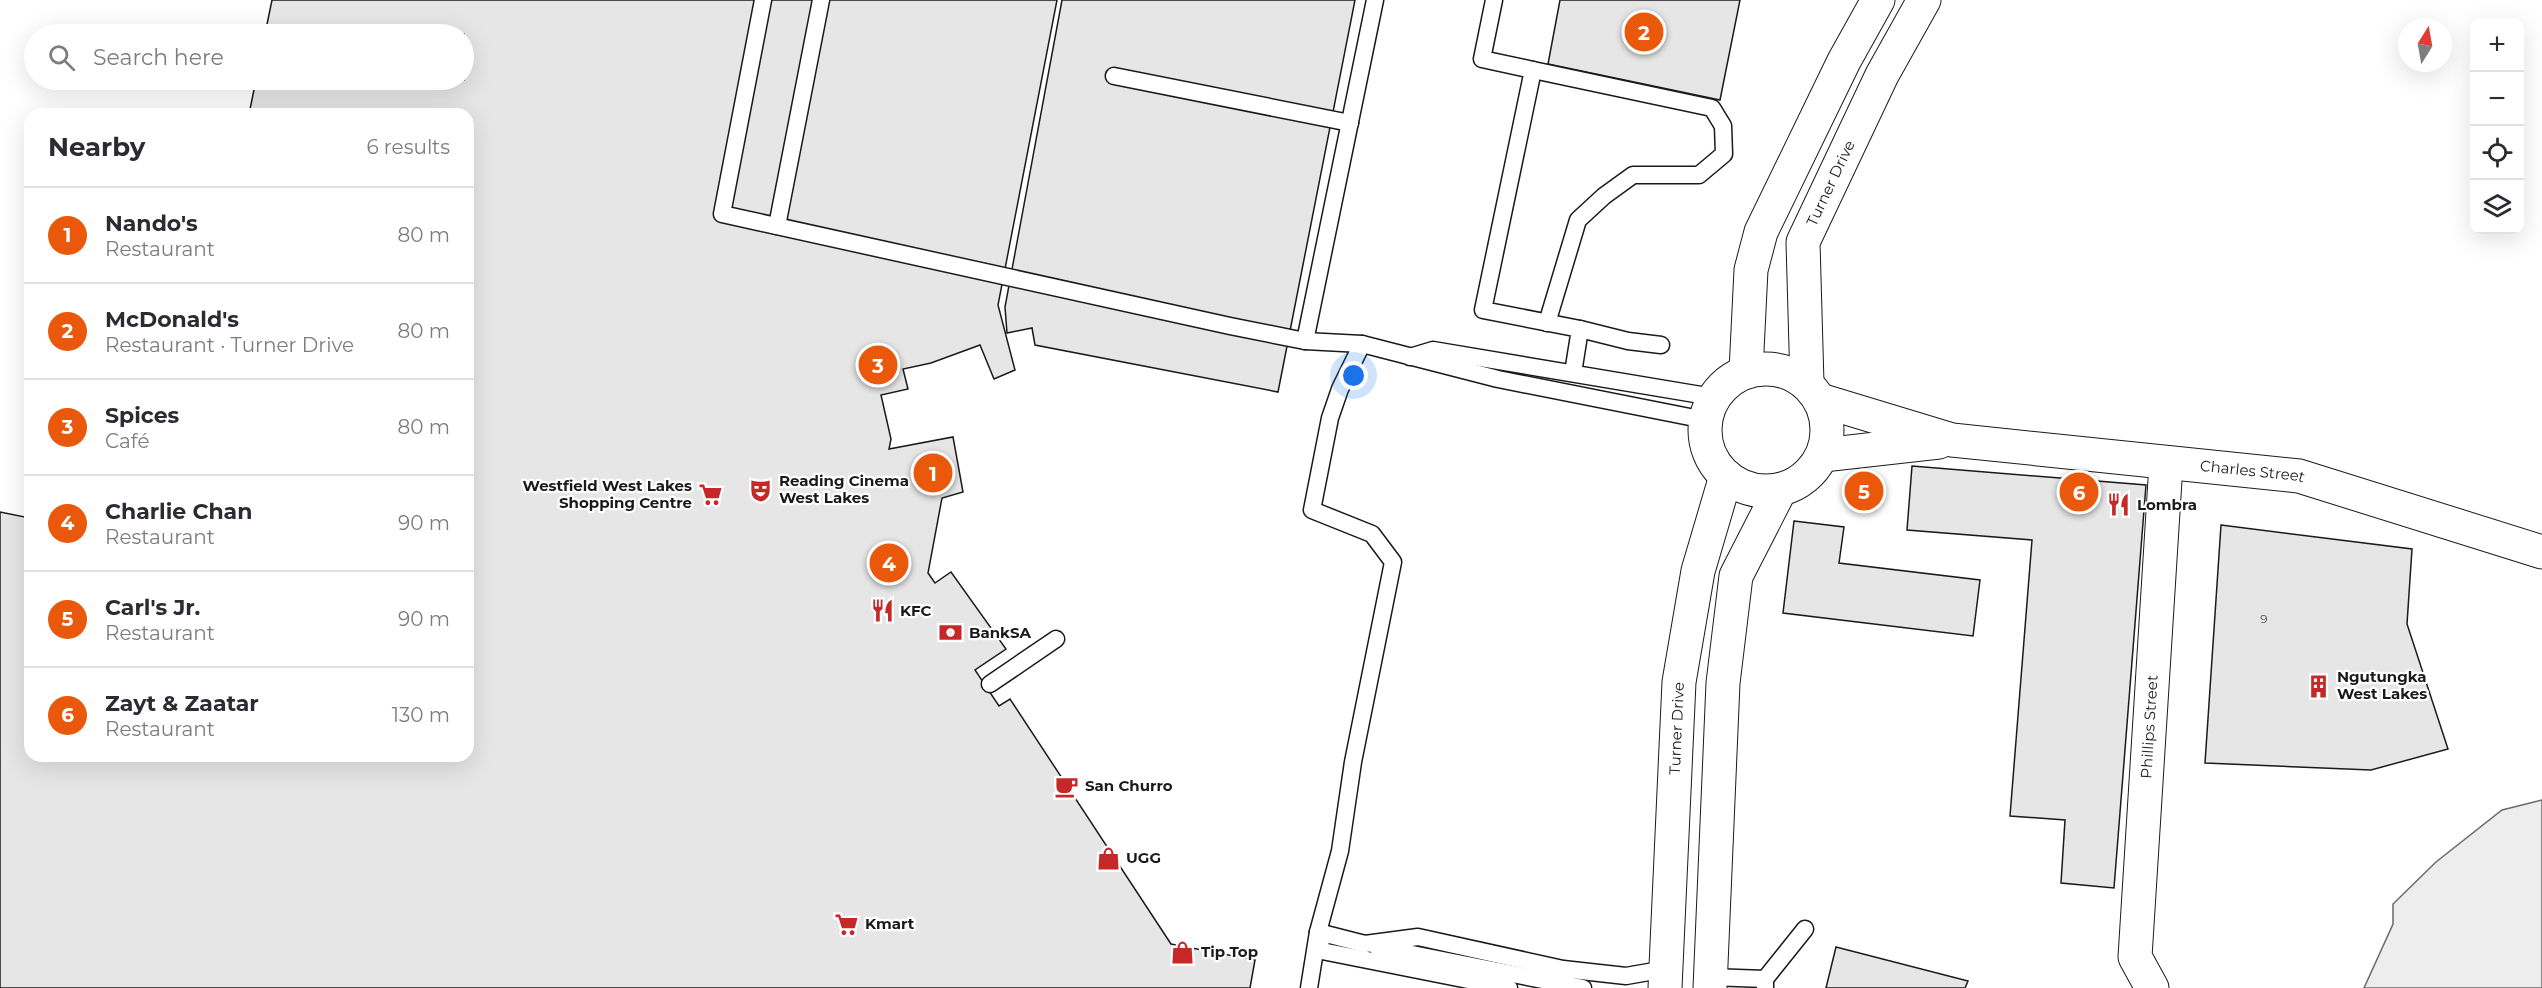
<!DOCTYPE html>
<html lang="en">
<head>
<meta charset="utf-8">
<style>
  :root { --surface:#fff; --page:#f7f7f7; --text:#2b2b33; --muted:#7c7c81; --line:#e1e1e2; --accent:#ea580c }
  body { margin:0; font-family:Montserrat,sans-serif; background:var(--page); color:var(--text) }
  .controls { position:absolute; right:18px; top:18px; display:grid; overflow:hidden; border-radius:12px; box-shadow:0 6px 24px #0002 }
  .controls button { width:54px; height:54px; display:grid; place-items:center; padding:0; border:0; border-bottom:2px solid var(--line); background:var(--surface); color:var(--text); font:30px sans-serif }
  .compass { position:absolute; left:2398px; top:18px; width:54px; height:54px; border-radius:50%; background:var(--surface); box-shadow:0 6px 24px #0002; rotate:11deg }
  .you { position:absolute; left:1354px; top:376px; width:21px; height:21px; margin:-15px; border:4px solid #fff; border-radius:50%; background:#1a73e8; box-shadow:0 0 0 9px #1a73e833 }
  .badge { display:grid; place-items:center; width:39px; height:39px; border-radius:50%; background:var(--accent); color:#fff; font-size:20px; font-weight:700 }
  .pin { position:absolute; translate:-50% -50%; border:3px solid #fff; box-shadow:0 2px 6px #0006 }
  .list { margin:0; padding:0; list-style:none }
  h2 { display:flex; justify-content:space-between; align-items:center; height:78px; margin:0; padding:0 24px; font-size:26px }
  h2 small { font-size:20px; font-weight:400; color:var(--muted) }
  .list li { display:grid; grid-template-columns:39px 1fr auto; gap:18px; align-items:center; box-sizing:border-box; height:96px; padding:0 24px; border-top:2px solid var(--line) }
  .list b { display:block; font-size:22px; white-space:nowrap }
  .list p { margin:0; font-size:20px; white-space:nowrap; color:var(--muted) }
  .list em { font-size:20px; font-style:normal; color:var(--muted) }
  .icon { flex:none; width:33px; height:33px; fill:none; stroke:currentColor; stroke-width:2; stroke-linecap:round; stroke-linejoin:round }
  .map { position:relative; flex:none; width:2542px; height:988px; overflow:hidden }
  .search { position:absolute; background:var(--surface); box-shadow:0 6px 24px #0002; left:24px; top:24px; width:450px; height:66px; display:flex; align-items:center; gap:15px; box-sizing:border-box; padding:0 21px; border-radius:33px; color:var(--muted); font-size:22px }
  .panel { position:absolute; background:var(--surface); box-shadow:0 6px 24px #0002; left:24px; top:108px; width:450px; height:654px; border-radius:18px }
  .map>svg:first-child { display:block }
  .green { fill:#ededed; stroke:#6a6a6a; stroke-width:1.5 }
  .building { fill:#e6e6e6; stroke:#1a1a1a; stroke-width:1.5 }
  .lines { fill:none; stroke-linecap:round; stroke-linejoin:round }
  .lane-casing { stroke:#1a1a1a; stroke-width:19 }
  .street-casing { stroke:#1a1a1a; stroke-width:35 }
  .secondary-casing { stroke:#1a1a1a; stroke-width:35 }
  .lane { stroke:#fff; stroke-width:16 }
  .street { stroke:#fff; stroke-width:33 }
  .secondary { stroke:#fff; stroke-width:33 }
  .labels { text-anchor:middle; stroke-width:4.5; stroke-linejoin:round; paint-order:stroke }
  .number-label { font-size:12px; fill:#4d4d4d }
  .street-label { font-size:15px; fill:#1a1a1a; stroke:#fff }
  .poi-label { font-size:15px; font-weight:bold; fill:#1a1a1a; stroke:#fff; text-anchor:start }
</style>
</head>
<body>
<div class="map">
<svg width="2542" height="988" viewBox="0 0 2542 988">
  <rect width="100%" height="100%" fill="#fff"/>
  <path class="green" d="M 2542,800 L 2542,988 L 2364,988 L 2393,924 L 2393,904 L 2436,862 L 2502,810 Z"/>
  <g class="building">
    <path d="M 272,0 L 1057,0 L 998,305 L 1015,370 L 994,379 L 980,345 L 931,363 L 903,369 L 908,389 L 881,395 L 891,439 L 889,449 L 953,437 L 963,492 L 942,498 L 928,573 L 935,583 L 951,572 L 1006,649 L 975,670 L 999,706 L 1010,699 L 1171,944 L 1255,960 L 1250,988 L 0,988 L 0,512 L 30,518 L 30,756 L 468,756 L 468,114 L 249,114 L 256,80 L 464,80 L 464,34 L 265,34 Z"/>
    <path d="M 1062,0 L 1355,0 L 1278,392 L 1035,345 L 1032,328 L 1007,333 L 1005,307 Z"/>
    <path d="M 1560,0 L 1740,0 L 1720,100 L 1548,64 Z"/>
    <path d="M 1912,466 L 2146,485 L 2114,888 L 2061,883 L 2065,820 L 2010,816 L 2032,540 L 1907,530 Z"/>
    <path d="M 1794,521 L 1844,527 L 1839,563 L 1980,580 L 1973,636 L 1783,613 Z"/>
    <path d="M 2221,525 L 2412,549 L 2407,624 L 2448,749 L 2371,770 L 2205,763 Z"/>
    <path d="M 1836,947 L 1968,981 L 1965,988 L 1826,988 Z"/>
  </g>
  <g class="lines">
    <defs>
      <g id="lane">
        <path d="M 763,0 L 722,214 L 1230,326 L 1305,341 L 1362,344 L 1498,379 L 1705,420"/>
        <path d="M 1494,0 L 1482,59 L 1533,70 L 1483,310 L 1580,329 L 1573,373"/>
        <path d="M 1533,70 L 1712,108 L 1723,126 L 1724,154 L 1699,175 L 1633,175 L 1604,196 L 1578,220 L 1547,323"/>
        <path d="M 1114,76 L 1350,123"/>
        <path d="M 777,226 L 821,0"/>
        <path d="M 1580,329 L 1628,341 L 1661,345"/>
        <path d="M 1305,341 L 1375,0"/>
        <path d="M 1410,357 L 1433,350 L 1713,397"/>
        <path d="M 990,684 L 1056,639"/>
        <path d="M 1318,932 L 1365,944 L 1418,937 L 1563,969 L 1626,976 L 1666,969"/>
        <path d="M 1318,933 L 1322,951 L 1509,988"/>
        <path d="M 1377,947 L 1583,988"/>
        <path d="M 1710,977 L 1765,979"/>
        <path d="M 1309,988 L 1318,932 L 1340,851 L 1353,762 L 1393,562 L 1372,534 L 1312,510 L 1330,418 L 1340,389 L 1362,344"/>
        <path d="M 1765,988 L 1765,979 L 1805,929"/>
      </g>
      <g id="street">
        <path id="s1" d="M 1820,400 L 1952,440 L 2299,476 L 2542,552"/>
        <path d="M 1823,455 L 1939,442"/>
        <path id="s2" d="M 2152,988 L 2135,957 L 2166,464"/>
      </g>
      <g id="secondary">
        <circle cx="1766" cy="430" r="61"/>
        <path d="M 1746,371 L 1751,270 L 1761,232 L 1844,61 L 1878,0"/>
        <path id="s3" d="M 1807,383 L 1803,242 L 1882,75 L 1924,0"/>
        <path id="s4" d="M 1665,988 L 1679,682 L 1698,571 L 1726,476"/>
        <path d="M 1710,988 L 1723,683 L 1736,576 L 1780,490"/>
      </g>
    </defs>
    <use href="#lane" class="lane-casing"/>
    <use href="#street" class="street-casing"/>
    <use href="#secondary" class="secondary-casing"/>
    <use href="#lane" class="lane"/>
    <use href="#street" class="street"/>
    <use href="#secondary" class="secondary"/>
  </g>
  <defs>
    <symbol id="theatre-bare" viewBox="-9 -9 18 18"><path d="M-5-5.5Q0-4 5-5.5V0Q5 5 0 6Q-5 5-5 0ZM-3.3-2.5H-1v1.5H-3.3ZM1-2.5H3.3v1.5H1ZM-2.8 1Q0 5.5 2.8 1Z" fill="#c62828" stroke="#fff" stroke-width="2.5" paint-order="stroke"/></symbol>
    <symbol id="supermarket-bare" viewBox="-9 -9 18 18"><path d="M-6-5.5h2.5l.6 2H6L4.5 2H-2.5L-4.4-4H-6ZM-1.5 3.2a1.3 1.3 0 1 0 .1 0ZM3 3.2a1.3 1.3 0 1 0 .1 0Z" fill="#c62828" stroke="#fff" stroke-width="2.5" paint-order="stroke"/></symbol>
    <symbol id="restaurant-bare" viewBox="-9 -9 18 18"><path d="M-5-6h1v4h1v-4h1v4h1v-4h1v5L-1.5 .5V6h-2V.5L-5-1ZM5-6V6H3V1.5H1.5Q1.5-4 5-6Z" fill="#c62828" stroke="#fff" stroke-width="2.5" paint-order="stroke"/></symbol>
    <symbol id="bank-bare" viewBox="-9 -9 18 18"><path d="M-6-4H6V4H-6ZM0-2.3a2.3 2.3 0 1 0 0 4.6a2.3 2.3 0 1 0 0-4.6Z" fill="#c62828" stroke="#fff" stroke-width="2.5" paint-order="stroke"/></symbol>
    <symbol id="building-bare" viewBox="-9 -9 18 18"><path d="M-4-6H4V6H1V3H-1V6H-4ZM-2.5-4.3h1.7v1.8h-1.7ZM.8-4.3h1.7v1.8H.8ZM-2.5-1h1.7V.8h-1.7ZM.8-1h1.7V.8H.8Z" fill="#c62828" stroke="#fff" stroke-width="2.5" paint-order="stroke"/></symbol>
    <symbol id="cafe-bare" viewBox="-9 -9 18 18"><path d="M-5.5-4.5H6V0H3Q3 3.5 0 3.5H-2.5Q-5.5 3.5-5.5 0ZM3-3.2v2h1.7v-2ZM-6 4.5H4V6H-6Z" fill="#c62828" stroke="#fff" stroke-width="2.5" paint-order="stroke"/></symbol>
    <symbol id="shop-bare" viewBox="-9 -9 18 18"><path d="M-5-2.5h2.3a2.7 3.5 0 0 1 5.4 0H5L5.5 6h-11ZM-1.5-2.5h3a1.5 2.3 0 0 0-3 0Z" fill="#c62828" stroke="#fff" stroke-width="2.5" paint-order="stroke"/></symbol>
  </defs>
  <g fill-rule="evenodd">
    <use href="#theatre-bare" x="744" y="474" width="33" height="33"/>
    <use href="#supermarket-bare" x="694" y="478" width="33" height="33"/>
    <use href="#restaurant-bare" x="2102" y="488" width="33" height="33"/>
    <use href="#restaurant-bare" x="866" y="594" width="33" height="33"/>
    <use href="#bank-bare" x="934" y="616" width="33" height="33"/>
    <use href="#building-bare" x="2302" y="670" width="33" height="33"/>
    <use href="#cafe-bare" x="1050" y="770" width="33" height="33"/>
    <use href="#shop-bare" x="1092" y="842" width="33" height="33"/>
    <use href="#supermarket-bare" x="830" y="908" width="33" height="33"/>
    <use href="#shop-bare" x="1166" y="936" width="33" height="33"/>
  </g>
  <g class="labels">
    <g class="number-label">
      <text x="2264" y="623">9</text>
    </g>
    <g class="street-label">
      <text dy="5" stroke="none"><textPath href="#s3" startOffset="206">Turner Drive</textPath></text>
      <text dy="5" stroke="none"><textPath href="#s1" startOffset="440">Charles Street</textPath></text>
      <text dy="5" stroke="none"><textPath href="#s2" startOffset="266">Phillips Street</textPath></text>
      <text dy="5" stroke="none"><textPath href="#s4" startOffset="260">Turner Drive</textPath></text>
    </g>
    <g class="poi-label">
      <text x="779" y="486">Reading Cinema<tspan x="779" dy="17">West Lakes</tspan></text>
      <text x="692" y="491" text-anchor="end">Westfield West Lakes<tspan x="692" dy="17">Shopping Centre</tspan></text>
      <text x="2137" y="510">Lombra</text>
      <text x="900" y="616">KFC</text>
      <text x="969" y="638">BankSA</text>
      <text x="2337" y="682">Ngutungka<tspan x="2337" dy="17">West Lakes</tspan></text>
      <text x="1085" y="791">San Churro</text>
      <text x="1126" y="863">UGG</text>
      <text x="865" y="929">Kmart</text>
      <text x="1201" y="957">Tip Top</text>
    </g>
  </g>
</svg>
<div class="controls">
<button>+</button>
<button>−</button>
<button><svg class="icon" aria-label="locate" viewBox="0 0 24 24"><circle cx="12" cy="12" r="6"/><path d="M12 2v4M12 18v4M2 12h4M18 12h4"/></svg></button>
<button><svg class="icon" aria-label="layers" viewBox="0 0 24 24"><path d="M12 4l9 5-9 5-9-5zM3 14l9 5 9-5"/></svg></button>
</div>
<svg class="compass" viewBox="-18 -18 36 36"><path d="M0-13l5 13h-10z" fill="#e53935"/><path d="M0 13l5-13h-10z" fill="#7c7c81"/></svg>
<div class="you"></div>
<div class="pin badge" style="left:933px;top:473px">1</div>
<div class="pin badge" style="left:1644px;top:32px">2</div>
<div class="pin badge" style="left:878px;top:365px">3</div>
<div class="pin badge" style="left:889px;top:563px">4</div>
<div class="pin badge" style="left:1864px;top:491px">5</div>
<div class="pin badge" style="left:2079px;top:492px">6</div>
<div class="search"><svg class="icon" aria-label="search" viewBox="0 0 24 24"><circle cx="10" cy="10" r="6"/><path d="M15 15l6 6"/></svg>Search here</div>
<section class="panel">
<h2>Nearby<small>6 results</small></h2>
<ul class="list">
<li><span class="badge">1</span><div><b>Nando's</b><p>Restaurant</p></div><em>80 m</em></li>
<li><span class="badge">2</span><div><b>McDonald's</b><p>Restaurant · Turner Drive</p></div><em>80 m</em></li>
<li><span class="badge">3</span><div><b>Spices</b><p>Café</p></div><em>80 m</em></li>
<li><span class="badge">4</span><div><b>Charlie Chan</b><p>Restaurant</p></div><em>90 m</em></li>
<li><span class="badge">5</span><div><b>Carl's Jr.</b><p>Restaurant</p></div><em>90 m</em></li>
<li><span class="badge">6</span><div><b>Zayt &amp; Zaatar</b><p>Restaurant</p></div><em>130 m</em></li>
</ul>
</section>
</div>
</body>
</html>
